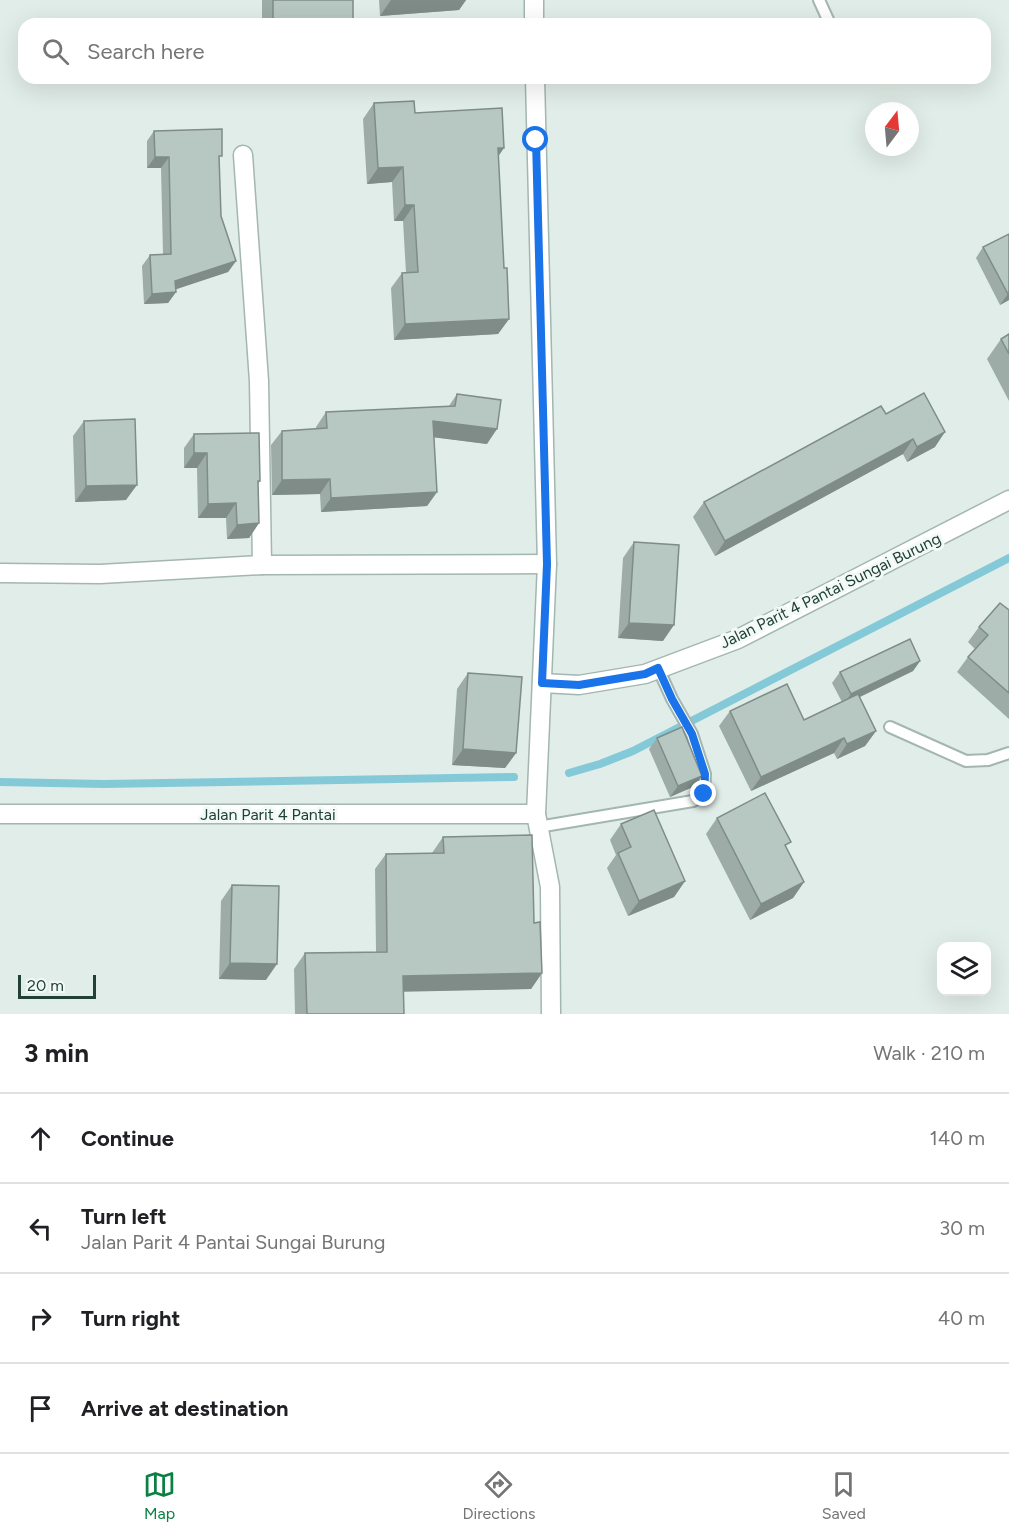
<!DOCTYPE html>
<html lang="en">
<head>
<meta charset="utf-8">
<style>
  :root { --surface:#fff; --page:#f2f2f2; --text:#202124; --muted:#757577; --line:#e0e0e0; --accent:#0b8043 }
  body { margin:0; font-family:Figtree,sans-serif; background:var(--page); color:var(--text) }
  .controls { position:absolute; right:18px; bottom:18px; display:grid; overflow:hidden; border-radius:12px; box-shadow:0 6px 24px #0002 }
  .controls button { width:54px; height:54px; display:grid; place-items:center; padding:0; border:0; border-bottom:2px solid var(--line); background:var(--surface); color:var(--text); font:30px sans-serif }
  .compass { position:absolute; left:865px; top:102px; width:54px; height:54px; border-radius:50%; background:var(--surface); box-shadow:0 6px 24px #0002; rotate:16deg }
  .scale { position:absolute; left:18px; bottom:15px; width:78px; box-sizing:border-box; padding-left:6px; border:3px solid #204038; border-top:0; font-size:16px; line-height:21px; white-space:nowrap; color:#204038; -webkit-text-stroke:4px #f2f9f6; paint-order:stroke }
  .stop { position:absolute; width:18px; height:18px; margin:-14px; border:4px solid #1a73e8; border-radius:50%; background:#fff }
  .stop.end { background:#1a73e8; border-color:#fff; box-shadow:0 2px 6px #0008 }
  .list { margin:0; padding:0; list-style:none }
  h2 { display:flex; justify-content:space-between; align-items:center; height:78px; margin:0; padding:0 24px; font-size:26px }
  h2 small { font-size:20px; font-weight:400; color:var(--muted) }
  .list li { display:grid; grid-template-columns:39px 1fr auto; gap:18px; align-items:center; box-sizing:border-box; height:90px; padding:0 24px; border-top:2px solid var(--line) }
  .list b { display:block; font-size:22px; white-space:nowrap }
  .list p { margin:0; font-size:20px; white-space:nowrap; color:var(--muted) }
  .list em { font-size:20px; font-style:normal; color:var(--muted) }
  .icon { flex:none; width:33px; height:33px; fill:none; stroke:currentColor; stroke-width:2; stroke-linecap:round; stroke-linejoin:round }
  .map { position:relative; flex:none; width:1009px; height:1014px; overflow:hidden }
  .search { position:absolute; background:var(--surface); box-shadow:0 6px 24px #0002; left:18px; right:18px; top:18px; height:66px; display:flex; align-items:center; gap:15px; box-sizing:border-box; padding:0 21px; border-radius:18px; color:var(--muted); font-size:22px }
  .sheet { height:438px; background:var(--surface) }
  nav { display:flex; justify-content:space-around; align-items:center; box-sizing:border-box; height:84px; border-top:2px solid var(--line); background:var(--surface); font-size:16px; color:var(--muted) }
  nav a { display:grid; justify-items:center; gap:3px }
  nav .on { color:var(--accent) }
  .map>svg:first-child { display:block }
  .lines { fill:none; stroke-linecap:round; stroke-linejoin:round }
  .stream { stroke:#84c9d8; stroke-width:8 }
  .service-casing { stroke:#a3b6b0; stroke-width:14 }
  .minor-casing { stroke:#a3b6b0; stroke-width:21 }
  .tertiary-casing { stroke:#a3b6b0; stroke-width:21 }
  .service { stroke:#fff; stroke-width:10 }
  .minor { stroke:#fff; stroke-width:18 }
  .tertiary { stroke:#fff; stroke-width:18 }
  .wall { fill:#9daca6 }
  .shaded-wall { fill:#7f8c87 }
  .building { fill:#b6c8c1; stroke:#7f8c87; stroke-width:1.5 }
  .route { stroke:#1a73e8; stroke-width:8 }
  .labels { text-anchor:middle; stroke-width:6; stroke-linejoin:round; paint-order:stroke }
  .street-label { font-size:16px; fill:#204038; stroke:#f2f9f6 }
</style>
</head>
<body>
<div class="map">
<svg width="1009" height="1014" viewBox="0 0 1009 1014">
  <rect width="100%" height="100%" fill="#e1ede8"/>
  <g class="lines">
    <g class="stream">
      <path d="M 569,773 L 600,764 L 633,751 L 1009,558"/>
      <path d="M 0,782 L 104,784 L 514,777"/>
    </g>
    <defs>
      <g id="service">
        <path d="M 819,0 L 830,24"/>
        <path d="M 890,727 L 966,761 L 988,760 L 1009,753"/>
        <path d="M 538,827 L 693,801 L 704,794 L 705,774 L 692,734 L 672,699 L 658,668"/>
      </g>
      <g id="minor">
        <path d="M 243,155 L 259,381 L 262,565"/>
        <path d="M 0,573 L 100,574 L 262,565 L 547,564"/>
        <path d="M 542,683 L 579,685 L 645,674 L 738,639 L 1009,500"/>
        <path d="M 0,814 L 536,814"/>
      </g>
      <g id="tertiary">
        <path d="M 534,0 L 534,24"/>
        <path d="M 535,78 L 547,564 L 536,814 L 550,887 L 551,1014"/>
      </g>
    </defs>
    <use href="#service" class="service-casing"/>
    <use href="#minor" class="minor-casing"/>
    <use href="#tertiary" class="tertiary-casing"/>
    <use href="#service" class="service"/>
    <use href="#minor" class="minor"/>
    <use href="#tertiary" class="tertiary"/>
  </g>
  <g class="wall">
    <rect x="262" y="0" width="91" height="24"/>
    <path d="M 379,0 L 466,0 L 459,10 L 380,16 Z"/>
    <path d="M 374,103 L 415,113 L 498,156 L 504,268 L 509,319 L 498,334 L 394,340 L 391,288 L 402,273 L 406,273 L 403,221 L 394,221 L 392,182 L 367,184 L 363,119 Z"/>
    <path d="M 154,131 L 219,161 L 221,216 L 236,261 L 228,272 L 175,289 L 176,292 L 168,303 L 144,304 L 142,266 L 150,255 L 163,254 L 161,168 L 147,168 L 147,141 Z"/>
    <path d="M 1009,234 L 1009,300 L 1000,305 L 976,258 L 983,247 Z"/>
    <path d="M 1009,334 L 1009,401 L 987,359 L 1001,339 Z"/>
    <path d="M 457,394 L 487,444 L 434,437 L 437,492 L 427,506 L 321,512 L 320,494 L 272,495 L 271,445 L 282,431 L 316,429 L 316,427 L 326,412 L 449,406 Z"/>
    <path d="M 886,414 L 935,447 L 907,462 L 903,454 L 715,556 L 693,517 L 704,502 Z"/>
    <path d="M 84,421 L 126,500 L 75,502 L 73,436 Z"/>
    <path d="M 194,434 L 260,481 L 258,484 L 259,523 L 249,538 L 227,539 L 226,518 L 198,518 L 197,468 L 184,468 L 184,448 Z"/>
    <path d="M 634,542 L 663,641 L 618,638 L 623,558 Z"/>
    <path d="M 1009,610 L 1009,719 L 957,672 L 968,657 L 975,649 L 968,642 L 979,627 Z"/>
    <path d="M 920,661 L 913,671 L 860,697 L 876,731 L 865,746 L 837,759 L 834,753 L 751,791 L 719,726 L 730,711 L 804,720 L 842,702 L 832,683 L 840,672 Z"/>
    <path d="M 468,673 L 516,753 L 505,768 L 452,765 L 457,689 Z"/>
    <path d="M 657,738 L 695,786 L 670,797 L 649,749 Z"/>
    <path d="M 717,818 L 804,882 L 793,898 L 750,920 L 706,834 Z"/>
    <path d="M 621,824 L 685,881 L 674,897 L 628,916 L 607,868 L 616,855 L 610,840 Z"/>
    <path d="M 443,837 L 534,923 L 542,973 L 531,989 L 404,991 L 404,1014 L 295,1014 L 294,969 L 305,953 L 376,952 L 375,869 L 386,854 L 432,853 Z"/>
    <path d="M 232,885 L 266,980 L 219,979 L 221,901 Z"/>
  </g>
  <g class="shaded-wall">
    <path d="M 391,0 L 466,0 L 459,10 L 380,16 Z"/>
    <path d="M 498,148 L 504,148 L 493,164 Z"/>
    <path d="M 155,157 L 169,157 L 161,168 L 147,168 Z"/>
    <path d="M 403,167 L 392,182 L 367,184 L 378,168 Z"/>
    <path d="M 405,205 L 414,205 L 403,221 L 394,221 Z"/>
    <path d="M 236,261 L 228,272 L 168,292 L 175,281 Z"/>
    <path d="M 176,292 L 168,303 L 144,304 L 152,294 Z"/>
    <path d="M 1009,293 L 1009,300 L 1000,305 L 1008,294 Z"/>
    <path d="M 509,319 L 498,334 L 394,340 L 405,324 Z"/>
    <path d="M 433,421 L 497,429 L 487,444 L 423,436 Z"/>
    <path d="M 945,432 L 935,447 L 907,462 L 917,447 Z"/>
    <path d="M 913,439 L 903,454 L 715,556 L 725,541 Z"/>
    <path d="M 194,453 L 207,453 L 197,468 L 184,468 Z"/>
    <path d="M 330,479 L 320,494 L 272,495 L 282,480 Z"/>
    <path d="M 137,485 L 126,500 L 75,502 L 86,486 Z"/>
    <path d="M 437,492 L 427,506 L 321,512 L 331,498 Z"/>
    <path d="M 236,503 L 226,518 L 198,518 L 208,504 Z"/>
    <path d="M 259,523 L 249,538 L 227,539 L 237,525 Z"/>
    <path d="M 629,623 L 674,625 L 663,641 L 618,638 Z"/>
    <path d="M 920,661 L 913,671 L 843,705 L 851,694 Z"/>
    <path d="M 876,731 L 865,746 L 837,759 L 847,744 Z"/>
    <path d="M 844,738 L 834,753 L 751,791 L 761,777 Z"/>
    <path d="M 463,749 L 516,753 L 505,768 L 452,765 Z"/>
    <path d="M 702,776 L 695,786 L 670,797 L 678,786 Z"/>
    <path d="M 685,881 L 674,897 L 628,916 L 639,901 Z"/>
    <path d="M 804,882 L 793,898 L 750,920 L 761,904 Z"/>
    <path d="M 230,963 L 277,964 L 266,980 L 219,979 Z"/>
    <path d="M 542,973 L 531,989 L 392,992 L 403,976 Z"/>
  </g>
  <g class="building">
    <rect x="273" y="0" width="80" height="24"/>
    <path d="M 414,101 L 415,113 L 502,108 L 504,148 L 498,148 L 504,268 L 507,268 L 509,319 L 405,324 L 402,273 L 418,272 L 414,205 L 405,205 L 403,167 L 378,168 L 374,103 Z"/>
    <path d="M 222,129 L 222,156 L 219,156 L 221,216 L 236,261 L 175,281 L 176,292 L 152,294 L 150,255 L 171,254 L 169,157 L 155,157 L 154,131 Z"/>
    <path d="M 1009,234 L 1009,293 L 1008,294 L 983,247 Z"/>
    <path d="M 1009,334 L 1009,354 L 1001,339 Z"/>
    <path d="M 924,393 L 945,432 L 917,447 L 913,439 L 725,541 L 704,502 L 881,406 L 886,414 Z"/>
    <path d="M 457,394 L 501,400 L 497,429 L 433,421 L 437,492 L 331,498 L 330,479 L 282,480 L 282,431 L 327,428 L 326,412 L 455,406 Z"/>
    <path d="M 135,419 L 137,485 L 86,486 L 84,421 Z"/>
    <path d="M 259,433 L 260,481 L 258,481 L 259,523 L 237,525 L 236,503 L 208,504 L 207,453 L 194,453 L 194,434 Z"/>
    <path d="M 634,542 L 679,545 L 674,625 L 629,623 Z"/>
    <path d="M 1000,603 L 1009,610 L 1009,693 L 968,657 L 988,635 L 979,627 Z"/>
    <path d="M 910,639 L 920,661 L 851,694 L 840,672 Z"/>
    <path d="M 468,673 L 522,677 L 516,753 L 463,749 Z"/>
    <path d="M 787,684 L 804,720 L 858,694 L 876,731 L 847,744 L 844,738 L 761,777 L 730,711 Z"/>
    <path d="M 682,727 L 702,776 L 678,786 L 657,738 Z"/>
    <path d="M 765,793 L 791,842 L 785,845 L 804,882 L 761,904 L 717,818 Z"/>
    <path d="M 654,810 L 685,881 L 639,901 L 618,853 L 631,847 L 621,824 Z"/>
    <path d="M 532,835 L 534,923 L 540,922 L 542,973 L 403,976 L 404,1014 L 307,1014 L 305,953 L 387,952 L 386,854 L 444,853 L 443,837 Z"/>
    <path d="M 232,885 L 279,886 L 277,964 L 230,963 Z"/>
  </g>
  <g class="lines">
    <path class="route" d="M 536,140 L 547,564 L 542,683 L 579,685 L 645,674 L 658,668 L 672,699 L 692,734 L 705,774 L 704,794"/>
  </g>
  <g class="labels">
    <g class="street-label">
      <text transform="translate(830 590) rotate(-26)" y="6">Jalan Parit 4 Pantai Sungai Burung</text>
      <text x="268" y="820">Jalan Parit 4 Pantai</text>
    </g>
  </g>
</svg>
<div class="controls">
<button><svg class="icon" aria-label="layers" viewBox="0 0 24 24"><path d="M12 4l9 5-9 5-9-5zM3 14l9 5 9-5"/></svg></button>
</div>
<svg class="compass" viewBox="-18 -18 36 36"><path d="M0-13l5 13h-10z" fill="#e53935"/><path d="M0 13l5-13h-10z" fill="#757577"/></svg>
<div class="scale">20 m</div>
<div class="stop" style="left:536px;top:140px"></div>
<div class="stop end" style="left:704px;top:794px"></div>
<div class="search"><svg class="icon" aria-label="search" viewBox="0 0 24 24"><circle cx="10" cy="10" r="6"/><path d="M15 15l6 6"/></svg>Search here</div>
</div>
<section class="sheet">
<h2>3 min<small>Walk · 210 m</small></h2>
<ul class="list">
<li><svg class="icon" aria-label="ahead" viewBox="0 0 24 24"><path d="M12 20V5M6 11l6-6 6 6"/></svg><div><b>Continue</b></div><em>140 m</em></li>
<li><svg class="icon" aria-label="left" viewBox="0 0 24 24"><path d="M17 20v-9H6M10 6l-5 5 5 5"/></svg><div><b>Turn left</b><p>Jalan Parit 4 Pantai Sungai Burung</p></div><em>30 m</em></li>
<li><svg class="icon" aria-label="right" viewBox="0 0 24 24"><path d="M7 20v-9h11M14 6l5 5-5 5"/></svg><div><b>Turn right</b></div><em>40 m</em></li>
<li><svg class="icon" aria-label="arrive" viewBox="0 0 24 24"><path d="M6 21V4h12l-3 4 3 4H6"/></svg><div><b>Arrive at destination</b></div></li>
</ul>
</section>
<nav>
<a class="on"><svg class="icon" aria-label="map" viewBox="0 0 24 24"><path d="M3 6l6-2 6 2 6-2v14l-6 2-6-2-6 2zM9 4v14M15 6v14"/></svg>Map</a>
<a><svg class="icon" aria-label="directions" viewBox="0 0 24 24"><path d="M12 3l9 9-9 9-9-9zM9 14v-3h6M13 9l2 2-2 2"/></svg>Directions</a>
<a><svg class="icon" aria-label="saved" viewBox="0 0 24 24"><path d="M7 4h10v16l-5-4-5 4z"/></svg>Saved</a>
</nav>
</body>
</html>
